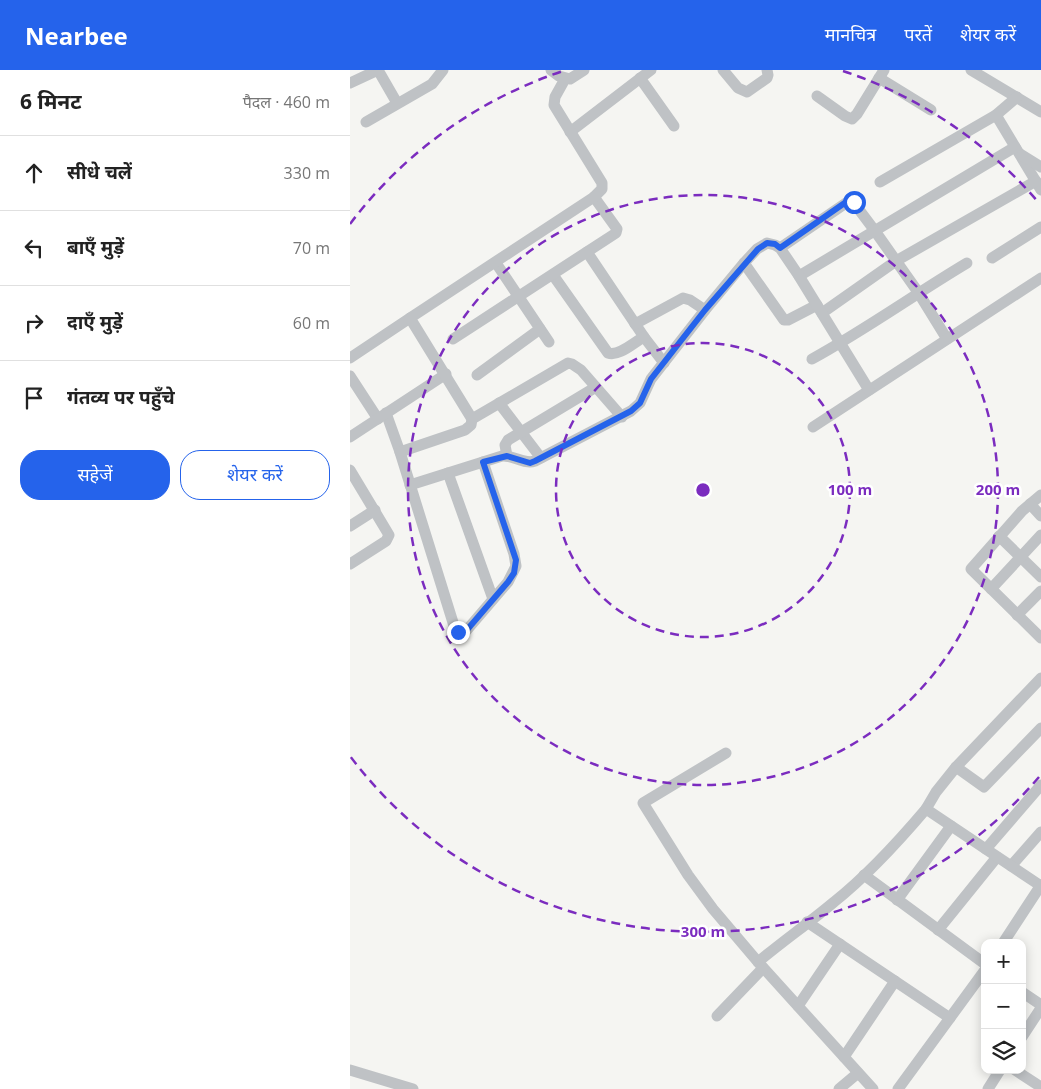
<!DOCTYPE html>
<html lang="hi">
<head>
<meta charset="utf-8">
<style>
  :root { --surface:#fff; --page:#f2f2f2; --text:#222; --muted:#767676; --line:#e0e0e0; --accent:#2563eb }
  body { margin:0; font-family:"Open Sans","Noto Sans Devanagari",sans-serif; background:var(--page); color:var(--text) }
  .controls { position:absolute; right:15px; bottom:15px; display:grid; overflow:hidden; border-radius:10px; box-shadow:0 2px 12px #0003 }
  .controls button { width:45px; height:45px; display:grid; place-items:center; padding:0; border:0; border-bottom:1px solid var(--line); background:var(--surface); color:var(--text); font:25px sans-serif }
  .stop { position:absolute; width:15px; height:15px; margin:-11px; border:4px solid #2563eb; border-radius:50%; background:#fff }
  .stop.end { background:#2563eb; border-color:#fff; box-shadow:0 1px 5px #0008 }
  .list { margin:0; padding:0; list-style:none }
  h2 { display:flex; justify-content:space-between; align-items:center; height:65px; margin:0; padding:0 20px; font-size:21px }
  h2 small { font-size:16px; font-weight:400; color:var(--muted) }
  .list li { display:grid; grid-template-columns:32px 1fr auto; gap:15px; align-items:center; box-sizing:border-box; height:75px; padding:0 20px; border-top:1px solid var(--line) }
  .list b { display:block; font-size:19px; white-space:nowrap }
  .list em { font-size:16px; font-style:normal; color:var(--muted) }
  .actions { display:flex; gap:10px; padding:15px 20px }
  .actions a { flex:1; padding:11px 0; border:1px solid var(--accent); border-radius:20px; text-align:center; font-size:18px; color:var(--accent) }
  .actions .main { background:var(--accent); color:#fff }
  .icon { flex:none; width:28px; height:28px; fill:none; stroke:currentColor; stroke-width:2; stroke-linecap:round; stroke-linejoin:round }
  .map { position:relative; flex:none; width:691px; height:1019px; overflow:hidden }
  header { display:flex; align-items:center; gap:30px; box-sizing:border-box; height:70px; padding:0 25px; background:var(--accent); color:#fff }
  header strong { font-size:24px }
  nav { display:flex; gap:28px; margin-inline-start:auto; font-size:18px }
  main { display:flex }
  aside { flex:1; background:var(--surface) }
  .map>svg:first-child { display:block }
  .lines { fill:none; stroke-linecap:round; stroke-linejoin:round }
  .minor { stroke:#bfc2c5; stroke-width:11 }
  .route { stroke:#2563eb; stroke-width:6 }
  .ring { fill:none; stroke:#7b2cbf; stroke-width:2.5; stroke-dasharray:9 6 }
  .centre { fill:#7b2cbf; stroke:#fff; stroke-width:2.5 }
  .ring-label { font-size:15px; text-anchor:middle; font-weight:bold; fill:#7b2cbf; stroke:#fff; stroke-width:5; stroke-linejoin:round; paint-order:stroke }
</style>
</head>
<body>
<header>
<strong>Nearbee</strong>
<nav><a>मानचित्र</a><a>परतें</a><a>शेयर करें</a></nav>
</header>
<main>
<aside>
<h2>6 मिनट<small>पैदल · 460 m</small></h2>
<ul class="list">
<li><svg class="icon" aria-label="ahead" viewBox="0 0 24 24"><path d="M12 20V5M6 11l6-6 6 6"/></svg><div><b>सीधे चलें</b></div><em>330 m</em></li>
<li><svg class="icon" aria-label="left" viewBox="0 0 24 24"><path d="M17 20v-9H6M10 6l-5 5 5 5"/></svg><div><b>बाएँ मुड़ें</b></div><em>70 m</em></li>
<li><svg class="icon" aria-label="right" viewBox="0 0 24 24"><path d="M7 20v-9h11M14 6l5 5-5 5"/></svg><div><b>दाएँ मुड़ें</b></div><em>60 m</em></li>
<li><svg class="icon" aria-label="arrive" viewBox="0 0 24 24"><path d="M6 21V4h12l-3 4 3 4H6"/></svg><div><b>गंतव्य पर पहुँचे</b></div></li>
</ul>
<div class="actions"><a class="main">सहेजें</a><a>शेयर करें</a></div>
</aside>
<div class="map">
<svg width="691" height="1019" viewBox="0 0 691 1019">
  <rect width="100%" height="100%" fill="#f5f5f2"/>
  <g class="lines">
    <g class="minor">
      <path d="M 28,0 L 47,33"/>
      <path d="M 201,0 L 209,6 L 220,9 L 234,0"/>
      <path d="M 373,0 L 388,18 L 397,22 L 417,8 L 418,5 L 417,0"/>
      <path d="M 621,0 L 691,42"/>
      <path d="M 290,8 L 324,56"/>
      <path d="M 529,8 L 581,40"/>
      <path d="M 0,13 L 28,0"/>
      <path d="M 467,26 L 495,46 L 502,49 L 507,44 L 534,0"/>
      <path d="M 646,45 L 691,120"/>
      <path d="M 16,52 L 82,14 L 93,0"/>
      <path d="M 220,62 L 301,0"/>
      <path d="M 670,84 L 691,97"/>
      <path d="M 530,112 L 646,45 L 667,27"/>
      <path d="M 430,178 L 496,133 L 504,133 L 525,161 L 568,222 L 597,269"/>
      <path d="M 237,182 L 294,267 L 314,293"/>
      <path d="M 642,188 L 691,157"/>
      <path d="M 146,193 L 199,272"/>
      <path d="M 394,193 L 434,250 L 438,250 L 467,235"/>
      <path d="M 203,205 L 258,283 C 269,287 284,272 294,267"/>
      <path d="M 449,206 L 665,77"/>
      <path d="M 472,243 L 546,191 L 686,111"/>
      <path d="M 285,254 L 333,228 L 340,230 L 355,240"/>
      <path d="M 103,269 L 266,163 L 267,159 L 244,127"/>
      <path d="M 0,288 L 60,248"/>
      <path d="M 462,289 C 515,260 565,224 617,193"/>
      <path d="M 127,305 L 190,259"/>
      <path d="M 0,306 L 28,349"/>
      <path d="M 149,333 L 191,388"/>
      <path d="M 36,343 L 50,382 L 105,559 L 109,563 L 116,561 L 158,512 L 166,496 L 164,484 L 133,392"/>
      <path d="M 122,349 L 218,293 L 222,294 L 231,300 L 272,347"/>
      <path d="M 463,357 L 691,208"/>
      <path d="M 0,367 L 96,304"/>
      <path d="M 50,382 L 115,360 L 121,355 L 122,349 L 60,248 L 244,127 L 252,119 L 252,113 L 204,35 L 205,27 L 215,9"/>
      <path d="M 157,386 L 155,375 L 158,370 L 246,317"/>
      <path d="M 0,400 L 39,465 L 36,471 L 0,494"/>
      <path d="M 98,403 L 143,529"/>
      <path d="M 60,415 L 152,386 C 164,385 174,395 185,391 L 281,341 L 290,333 L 301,309 L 355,240 L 394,193 L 407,179 L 417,173 L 425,175 L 430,178 L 449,206 L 519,320"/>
      <path d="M 691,425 L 672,441 L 621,499 L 691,568"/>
      <path d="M 680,434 L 691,446"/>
      <path d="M 0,456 L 25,440"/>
      <path d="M 649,466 L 691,507"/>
      <path d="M 641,519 L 691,465"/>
      <path d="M 667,545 L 691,521"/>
      <path d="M 376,683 L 293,733 L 338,805 L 363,839 L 408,892 L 523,1019"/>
      <path d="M 606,697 L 634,717 L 691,658"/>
      <path d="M 576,739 L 586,722 L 606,697 L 691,608"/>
      <path d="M 636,779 L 691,715"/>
      <path d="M 661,796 L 691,762"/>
      <path d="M 514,805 L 635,894"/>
      <path d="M 547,830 L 601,756"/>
      <path d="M 457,852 L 600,948"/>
      <path d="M 588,860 L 647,787"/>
      <path d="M 653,873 L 691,815"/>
      <path d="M 408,892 C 433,871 459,853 484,832 C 518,805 548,772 576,739 L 691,816"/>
      <path d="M 672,922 L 691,935"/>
      <path d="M 448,936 L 490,874"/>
      <path d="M 367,946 L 413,898"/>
      <path d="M 672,967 L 691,938"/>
      <path d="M 494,987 L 545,911"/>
      <path d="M 0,1000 L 63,1019"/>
      <path d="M 665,1000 L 691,1017"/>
      <path d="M 489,1019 L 508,1003"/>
      <path d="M 548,1019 L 635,900"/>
      <path d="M 638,1019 L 650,1000"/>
    </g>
  </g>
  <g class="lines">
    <path class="route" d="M 108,562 L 112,563 L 116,561 L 158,512 L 164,503 L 166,490 L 164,484 L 133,392 L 157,386 L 180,393 L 185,391 L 281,341 L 290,333 L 301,309 L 355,240 L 408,179 L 417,173 L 425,174 L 430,178 L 496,132 L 504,132"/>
  </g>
  <g class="ring">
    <circle cx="353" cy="420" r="147"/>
    <circle cx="353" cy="420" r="295"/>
    <path d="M689 707A442 442 0 0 1 0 686M0 154A442 442 0 0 1 213 1M493 1A442 442 0 0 1 689 133"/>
  </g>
  <circle cx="353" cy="420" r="8" class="centre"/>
  <g class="ring-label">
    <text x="500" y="425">100 m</text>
    <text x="648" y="425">200 m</text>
    <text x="353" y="867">300 m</text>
  </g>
</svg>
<div class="controls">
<button>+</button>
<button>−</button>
<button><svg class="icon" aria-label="layers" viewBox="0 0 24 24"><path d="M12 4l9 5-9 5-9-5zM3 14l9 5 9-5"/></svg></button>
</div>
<div class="stop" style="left:504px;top:132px"></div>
<div class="stop end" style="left:108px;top:562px"></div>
</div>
</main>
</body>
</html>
